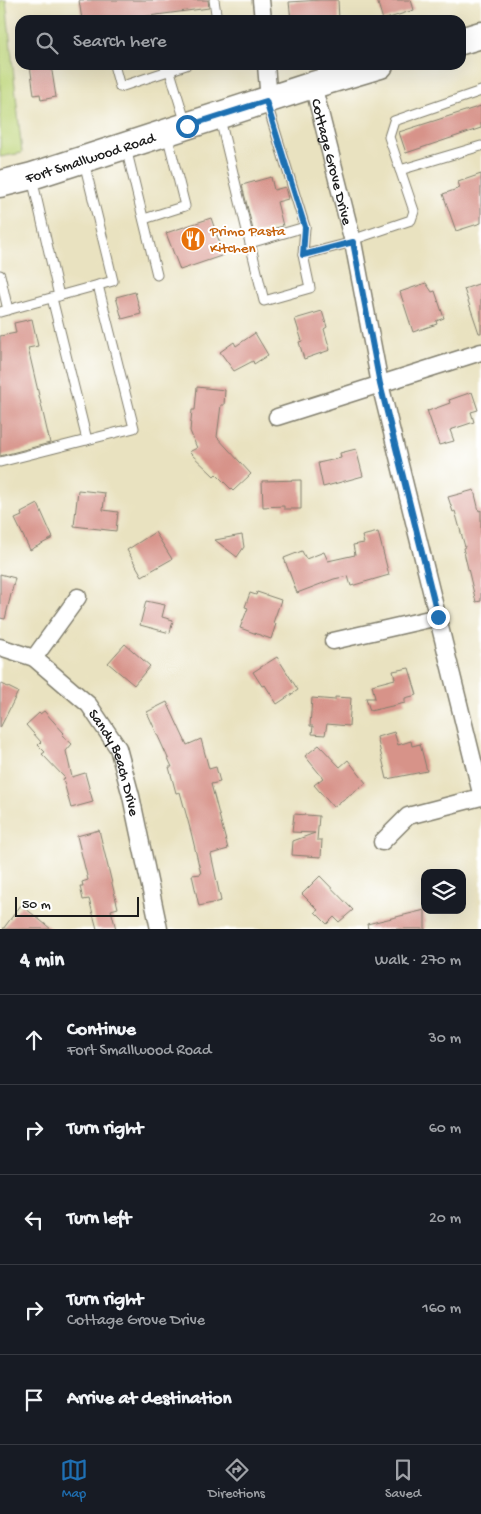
<!DOCTYPE html>
<html lang="en">
<head>
<meta charset="utf-8">
<style>
  :root { --surface:#171b24; --page:#242831; --text:#f1f3f6; --muted:#9ea1a6; --line:#363941; --accent:#1f6fb2 }
  body { margin:0; font-family:"Gochi Hand",sans-serif; background:var(--page); color:var(--text) }
  .controls { position:absolute; right:15px; bottom:15px; display:grid; overflow:hidden; border-radius:10px; box-shadow:0 5px 20px #0002 }
  .controls button { width:45px; height:45px; display:grid; place-items:center; padding:0; border:0; border-bottom:1px solid var(--line); background:var(--surface); color:var(--text); font:25px sans-serif }
  .scale { position:absolute; left:15px; bottom:12px; width:124px; box-sizing:border-box; padding-left:5px; border:2px solid #1c1c1c; border-top:0; font-size:14px; line-height:18px; white-space:nowrap; color:#1c1c1c; -webkit-text-stroke:4px #fff; paint-order:stroke }
  .stop { position:absolute; width:15px; height:15px; margin:-11px; border:4px solid #1f6fb2; border-radius:50%; background:#fff }
  .stop.end { background:#1f6fb2; border-color:#fff; box-shadow:0 1px 5px #0008 }
  .list { margin:0; padding:0; list-style:none }
  h2 { display:flex; justify-content:space-between; align-items:center; height:65px; margin:0; padding:0 20px; font-size:21px }
  h2 small { font-size:16px; font-weight:400; color:var(--muted) }
  .list li { display:grid; grid-template-columns:32px 1fr auto; gap:15px; align-items:center; box-sizing:border-box; height:90px; padding:0 20px; border-top:1px solid var(--line) }
  .list b { display:block; font-size:19px; white-space:nowrap }
  .list p { margin:0; font-size:16px; white-space:nowrap; color:var(--muted) }
  .list em { font-size:16px; font-style:normal; color:var(--muted) }
  .icon { flex:none; width:28px; height:28px; fill:none; stroke:currentColor; stroke-width:2; stroke-linecap:round; stroke-linejoin:round }
  .map { position:relative; flex:none; width:481px; height:929px; overflow:hidden }
  .search { position:absolute; background:var(--surface); box-shadow:0 5px 20px #0002; left:15px; right:15px; top:15px; height:55px; display:flex; align-items:center; gap:12px; box-sizing:border-box; padding:0 18px; border-radius:15px; color:var(--muted); font-size:19px }
  .sheet { height:515px; background:var(--surface) }
  nav { display:flex; justify-content:space-around; align-items:center; box-sizing:border-box; height:70px; border-top:1px solid var(--line); background:var(--surface); font-size:14px; color:var(--muted) }
  nav a { display:grid; justify-items:center; gap:2px }
  nav .on { color:var(--accent) }
  .map>svg:first-child { display:block }
  .green { fill:#bed57a; stroke:#6d784b }
  .building { fill:#d79389 }
  .lines { fill:none; stroke-linecap:round; stroke-linejoin:round }
  .service-casing { stroke:#827f6e; stroke-width:11 }
  .minor-casing { stroke:#827f6e; stroke-width:19 }
  .primary-casing { stroke:#827f6e; stroke-width:29 }
  .service { stroke:#fff; stroke-width:9 }
  .minor { stroke:#fff; stroke-width:16 }
  .primary { stroke:#fff; stroke-width:26 }
  .route { stroke:#1f6fb2; stroke-width:6 }
  .labels { text-anchor:middle; stroke-width:4; stroke-linejoin:round; paint-order:stroke }
  .street-label { font-size:15px; fill:#1c1c1c; stroke:#fff }
  .food-label { font-size:15px; fill:#c56008; stroke:#fff; text-anchor:start }
</style>
</head>
<body>
<div class="map">
<svg width="481" height="929" viewBox="0 0 481 929">
  <rect width="100%" height="100%" fill="#fff"/>
  <filter id="ink" filterUnits="userSpaceOnUse"><feTurbulence type="fractalNoise" baseFrequency=".02" numOctaves="2"/><feDisplacementMap in="SourceGraphic" scale="10" xChannelSelector="R" yChannelSelector="G"/><feConvolveMatrix kernelMatrix="1 2 1 2 8 2 1 2 1" color-interpolation-filters="sRGB"/></filter>
  <filter id="wash" filterUnits="userSpaceOnUse"><feTurbulence type="fractalNoise" baseFrequency=".0096" numOctaves="4" result="noise"/><feDisplacementMap in="SourceGraphic" scale="20" xChannelSelector="R" yChannelSelector="G"/><feGaussianBlur stdDeviation="1.12" result="paint"/><feColorMatrix in="noise" values="0 0 0 0 0 0 0 0 0 0 0 0 0 0 0 0 0 1.4 0 .05"/><feComposite in="paint" operator="in"/></filter>
  <g filter="url(#wash)">
    <rect width="100%" height="100%" fill="#e9e2c0"/>
    <path class="green" d="M 0,0 L 6,0 L 22,153 L 0,157 Z"/>
    <g id="blocks">
      <g class="building">
        <path d="M 79,0 L 208,0 L 209,8 L 119,20 L 82,20 Z"/>
        <path d="M 320,0 L 338,0 L 339,20 L 291,20 L 289,2 Z"/>
        <path d="M 377,0 L 411,0 L 414,10 L 383,20 Z"/>
        <path d="M 30,65 L 51,65 L 56,97 L 41,100 L 40,94 L 34,95 Z"/>
        <path d="M 481,106 L 481,128 L 406,153 L 399,132 Z"/>
        <path d="M 481,174 L 481,223 L 456,231 L 443,194 L 460,188 L 458,182 Z"/>
        <path d="M 271,177 L 274,190 L 285,187 L 288,199 L 277,202 L 283,226 L 254,234 L 242,185 Z"/>
        <path d="M 211,218 L 224,255 L 180,270 L 166,233 Z"/>
        <path d="M 426,283 L 432,292 L 435,291 L 444,318 L 436,321 L 437,324 L 413,332 L 400,292 Z"/>
        <path d="M 481,283 L 481,333 L 479,333 L 464,289 Z"/>
        <path d="M 135,292 L 141,314 L 122,319 L 116,297 Z"/>
        <path d="M 322,311 L 327,327 L 324,329 L 330,350 L 304,359 L 299,342 L 302,341 L 295,319 Z"/>
        <path d="M 32,319 L 38,346 L 28,348 L 50,443 L 0,456 L 0,336 L 16,333 L 14,323 Z"/>
        <path d="M 255,333 L 268,355 L 254,364 L 253,361 L 234,371 L 220,352 L 234,342 L 236,346 Z"/>
        <path d="M 197,387 L 225,390 L 224,405 L 221,405 L 217,437 L 251,474 L 233,491 L 216,474 L 214,476 L 189,452 L 197,448 L 190,431 L 192,410 L 195,410 Z"/>
        <path d="M 472,392 L 478,410 L 471,412 L 474,422 L 450,430 L 454,441 L 439,445 L 427,410 L 428,411 L 450,403 L 449,400 Z"/>
        <path d="M 356,449 L 363,476 L 323,487 L 318,463 L 341,458 L 340,453 Z"/>
        <path d="M 301,480 L 301,509 L 284,509 L 284,506 L 263,507 L 262,481 Z"/>
        <path d="M 78,490 L 105,493 L 103,510 L 118,512 L 116,531 L 74,526 Z"/>
        <path d="M 474,490 L 479,511 L 481,510 L 481,601 L 476,602 L 463,548 L 465,547 L 455,511 L 453,512 L 448,497 Z"/>
        <path d="M 38,504 L 53,538 L 30,550 L 15,519 L 22,516 L 21,513 Z"/>
        <path d="M 155,532 L 172,559 L 142,576 L 127,550 Z"/>
        <path d="M 378,532 L 389,575 L 351,586 L 348,576 L 334,579 L 297,593 L 284,558 L 302,551 L 306,559 L 324,552 L 328,561 L 355,555 L 353,545 L 364,543 L 362,536 Z"/>
        <path d="M 242,535 L 244,547 L 237,557 L 215,540 Z"/>
        <path d="M 0,574 L 15,578 L 5,619 L 0,618 Z"/>
        <path d="M 257,592 L 281,600 L 273,623 L 276,624 L 271,639 L 240,628 L 248,608 L 245,607 L 250,593 L 256,595 Z"/>
        <path d="M 146,601 L 165,605 L 162,617 L 173,620 L 170,633 L 140,625 Z"/>
        <path d="M 125,644 L 150,666 L 134,685 L 108,663 Z"/>
        <path d="M 277,657 L 298,690 L 277,704 L 265,685 L 262,686 L 253,672 Z"/>
        <path d="M 409,668 L 417,695 L 405,698 L 405,703 L 370,711 L 366,698 L 375,698 L 372,685 L 395,679 L 393,671 Z"/>
        <path d="M 0,683 L 18,692 L 0,728 Z"/>
        <path d="M 335,697 L 351,698 L 349,726 L 327,724 L 325,735 L 312,734 L 313,726 L 310,726 L 312,698 L 335,700 Z"/>
        <path d="M 167,702 L 187,745 L 201,739 L 209,769 L 216,767 L 220,782 L 211,784 L 228,849 L 211,854 L 221,901 L 199,906 L 192,875 L 201,874 L 191,832 L 180,792 L 176,793 L 169,767 L 172,767 L 147,712 Z"/>
        <path d="M 44,711 L 64,733 L 62,735 L 72,744 L 66,751 L 72,777 L 85,773 L 93,802 L 71,808 L 63,779 L 65,778 L 42,754 L 45,752 L 38,745 L 41,742 L 26,725 L 39,713 L 40,714 Z"/>
        <path d="M 394,732 L 398,745 L 411,741 L 412,746 L 420,744 L 427,771 L 387,779 L 377,737 Z"/>
        <path d="M 319,745 L 340,767 L 348,760 L 366,783 L 333,807 L 314,785 L 323,778 L 305,756 Z"/>
        <path d="M 294,814 L 319,816 L 317,840 L 322,840 L 321,857 L 292,855 L 293,841 L 315,833 L 292,832 Z"/>
        <path d="M 99,830 L 118,908 L 111,910 L 116,929 L 97,929 L 89,899 L 83,900 L 80,886 L 83,886 L 82,882 L 88,880 L 77,836 Z"/>
        <path d="M 320,876 L 353,910 L 339,922 L 334,917 L 327,924 L 315,912 L 318,910 L 302,894 Z"/>
        <path d="M 21,905 L 30,912 L 51,929 L 3,929 Z"/>
        <path d="M 425,910 L 425,929 L 368,929 L 367,924 Z"/>
      </g>
    </g>
  </g>
  <g filter="url(#ink)">
    <use href="#blocks" fill-opacity="0" stroke="#827f6e" stroke-width="1"/>
    <g class="lines">
      <defs>
        <g id="service">
          <path d="M 214,0 L 217,20"/>
          <path d="M 114,65 L 120,87 L 186,65"/>
          <path d="M 168,65 L 186,124"/>
          <path d="M 266,101 L 305,227 L 303,255"/>
          <path d="M 220,119 L 264,301 L 310,288 L 303,255 L 353,242"/>
          <path d="M 126,148 L 157,275"/>
          <path d="M 400,170 L 481,146"/>
          <path d="M 32,178 L 59,296"/>
          <path d="M 144,219 L 185,206 L 167,134"/>
          <path d="M 352,240 L 411,220 L 414,211 L 389,137 L 394,121 L 481,91"/>
          <path d="M 250,243 L 305,227"/>
          <path d="M 0,275 L 8,310"/>
          <path d="M 52,298 L 87,440"/>
          <path d="M 0,312 L 113,281 L 84,162"/>
          <path d="M 0,462 L 134,428 L 98,285"/>
        </g>
        <g id="minor">
          <path d="M 261,0 L 263,20"/>
          <path d="M 266,65 L 269,100"/>
          <path id="s1" d="M 313,85 L 353,242 L 380,384 L 481,793"/>
          <path d="M 277,417 L 481,352"/>
          <path d="M 333,641 L 438,617"/>
          <path id="s2" d="M 0,647 L 34,658 L 89,705 L 118,748 L 131,796 L 159,929"/>
          <path d="M 34,658 L 78,597"/>
          <path d="M 382,842 L 408,816 L 481,797"/>
        </g>
        <g id="primary">
          <path d="M 461,41 L 481,35"/>
          <path id="s3" d="M 0,184 L 32,176 L 313,85 L 380,65"/>
        </g>
      </defs>
      <use href="#service" class="service-casing"/>
      <use href="#minor" class="minor-casing"/>
      <use href="#primary" class="primary-casing"/>
      <use href="#service" class="service"/>
      <use href="#minor" class="minor"/>
      <use href="#primary" class="primary"/>
    </g>
  </g>
  <g class="lines" filter="url(#ink)">
    <path class="route" d="M 187,126 L 266,101 L 305,227 L 303,255 L 353,242 L 380,384 L 438,617"/>
  </g>
  <defs>
    <symbol id="restaurant-disc" viewBox="-11 -11 22 22"><circle r="9.5" fill="#e8710a" stroke="#fff"/><path d="M-5-6h1v4h1v-4h1v4h1v-4h1v5L-1.5 .5V6h-2V.5L-5-1ZM5-6V6H3V1.5H1.5Q1.5-4 5-6Z" fill="#fff"/></symbol>
  </defs>
  <g fill-rule="evenodd">
    <use href="#restaurant-disc" x="179" y="225" width="28" height="28"/>
  </g>
  <g class="labels">
    <g class="street-label">
      <text dy="5" stroke="none"><textPath href="#s3" startOffset="94">Fort Smallwood Road</textPath></text>
      <text dy="5" stroke="none"><textPath href="#s1" startOffset="79">Cottage Grove Drive</textPath></text>
      <text dy="5" stroke="none"><textPath href="#s2" startOffset="172">Sandy Beach Drive</textPath></text>
    </g>
    <g class="food-label">
      <text x="210" y="235">Primo Pasta<tspan x="210" dy="17">Kitchen</tspan></text>
    </g>
  </g>
</svg>
<div class="controls">
<button><svg class="icon" aria-label="layers" viewBox="0 0 24 24"><path d="M12 4l9 5-9 5-9-5zM3 14l9 5 9-5"/></svg></button>
</div>
<div class="scale">50 m</div>
<div class="stop" style="left:187px;top:126px"></div>
<div class="stop end" style="left:438px;top:617px"></div>
<div class="search"><svg class="icon" aria-label="search" viewBox="0 0 24 24"><circle cx="10" cy="10" r="6"/><path d="M15 15l6 6"/></svg>Search here</div>
</div>
<section class="sheet">
<h2>4 min<small>Walk · 270 m</small></h2>
<ul class="list">
<li><svg class="icon" aria-label="ahead" viewBox="0 0 24 24"><path d="M12 20V5M6 11l6-6 6 6"/></svg><div><b>Continue</b><p>Fort Smallwood Road</p></div><em>30 m</em></li>
<li><svg class="icon" aria-label="right" viewBox="0 0 24 24"><path d="M7 20v-9h11M14 6l5 5-5 5"/></svg><div><b>Turn right</b></div><em>60 m</em></li>
<li><svg class="icon" aria-label="left" viewBox="0 0 24 24"><path d="M17 20v-9H6M10 6l-5 5 5 5"/></svg><div><b>Turn left</b></div><em>20 m</em></li>
<li><svg class="icon" aria-label="right" viewBox="0 0 24 24"><path d="M7 20v-9h11M14 6l5 5-5 5"/></svg><div><b>Turn right</b><p>Cottage Grove Drive</p></div><em>160 m</em></li>
<li><svg class="icon" aria-label="arrive" viewBox="0 0 24 24"><path d="M6 21V4h12l-3 4 3 4H6"/></svg><div><b>Arrive at destination</b></div></li>
</ul>
</section>
<nav>
<a class="on"><svg class="icon" aria-label="map" viewBox="0 0 24 24"><path d="M3 6l6-2 6 2 6-2v14l-6 2-6-2-6 2zM9 4v14M15 6v14"/></svg>Map</a>
<a><svg class="icon" aria-label="directions" viewBox="0 0 24 24"><path d="M12 3l9 9-9 9-9-9zM9 14v-3h6M13 9l2 2-2 2"/></svg>Directions</a>
<a><svg class="icon" aria-label="saved" viewBox="0 0 24 24"><path d="M7 4h10v16l-5-4-5 4z"/></svg>Saved</a>
</nav>
</body>
</html>
